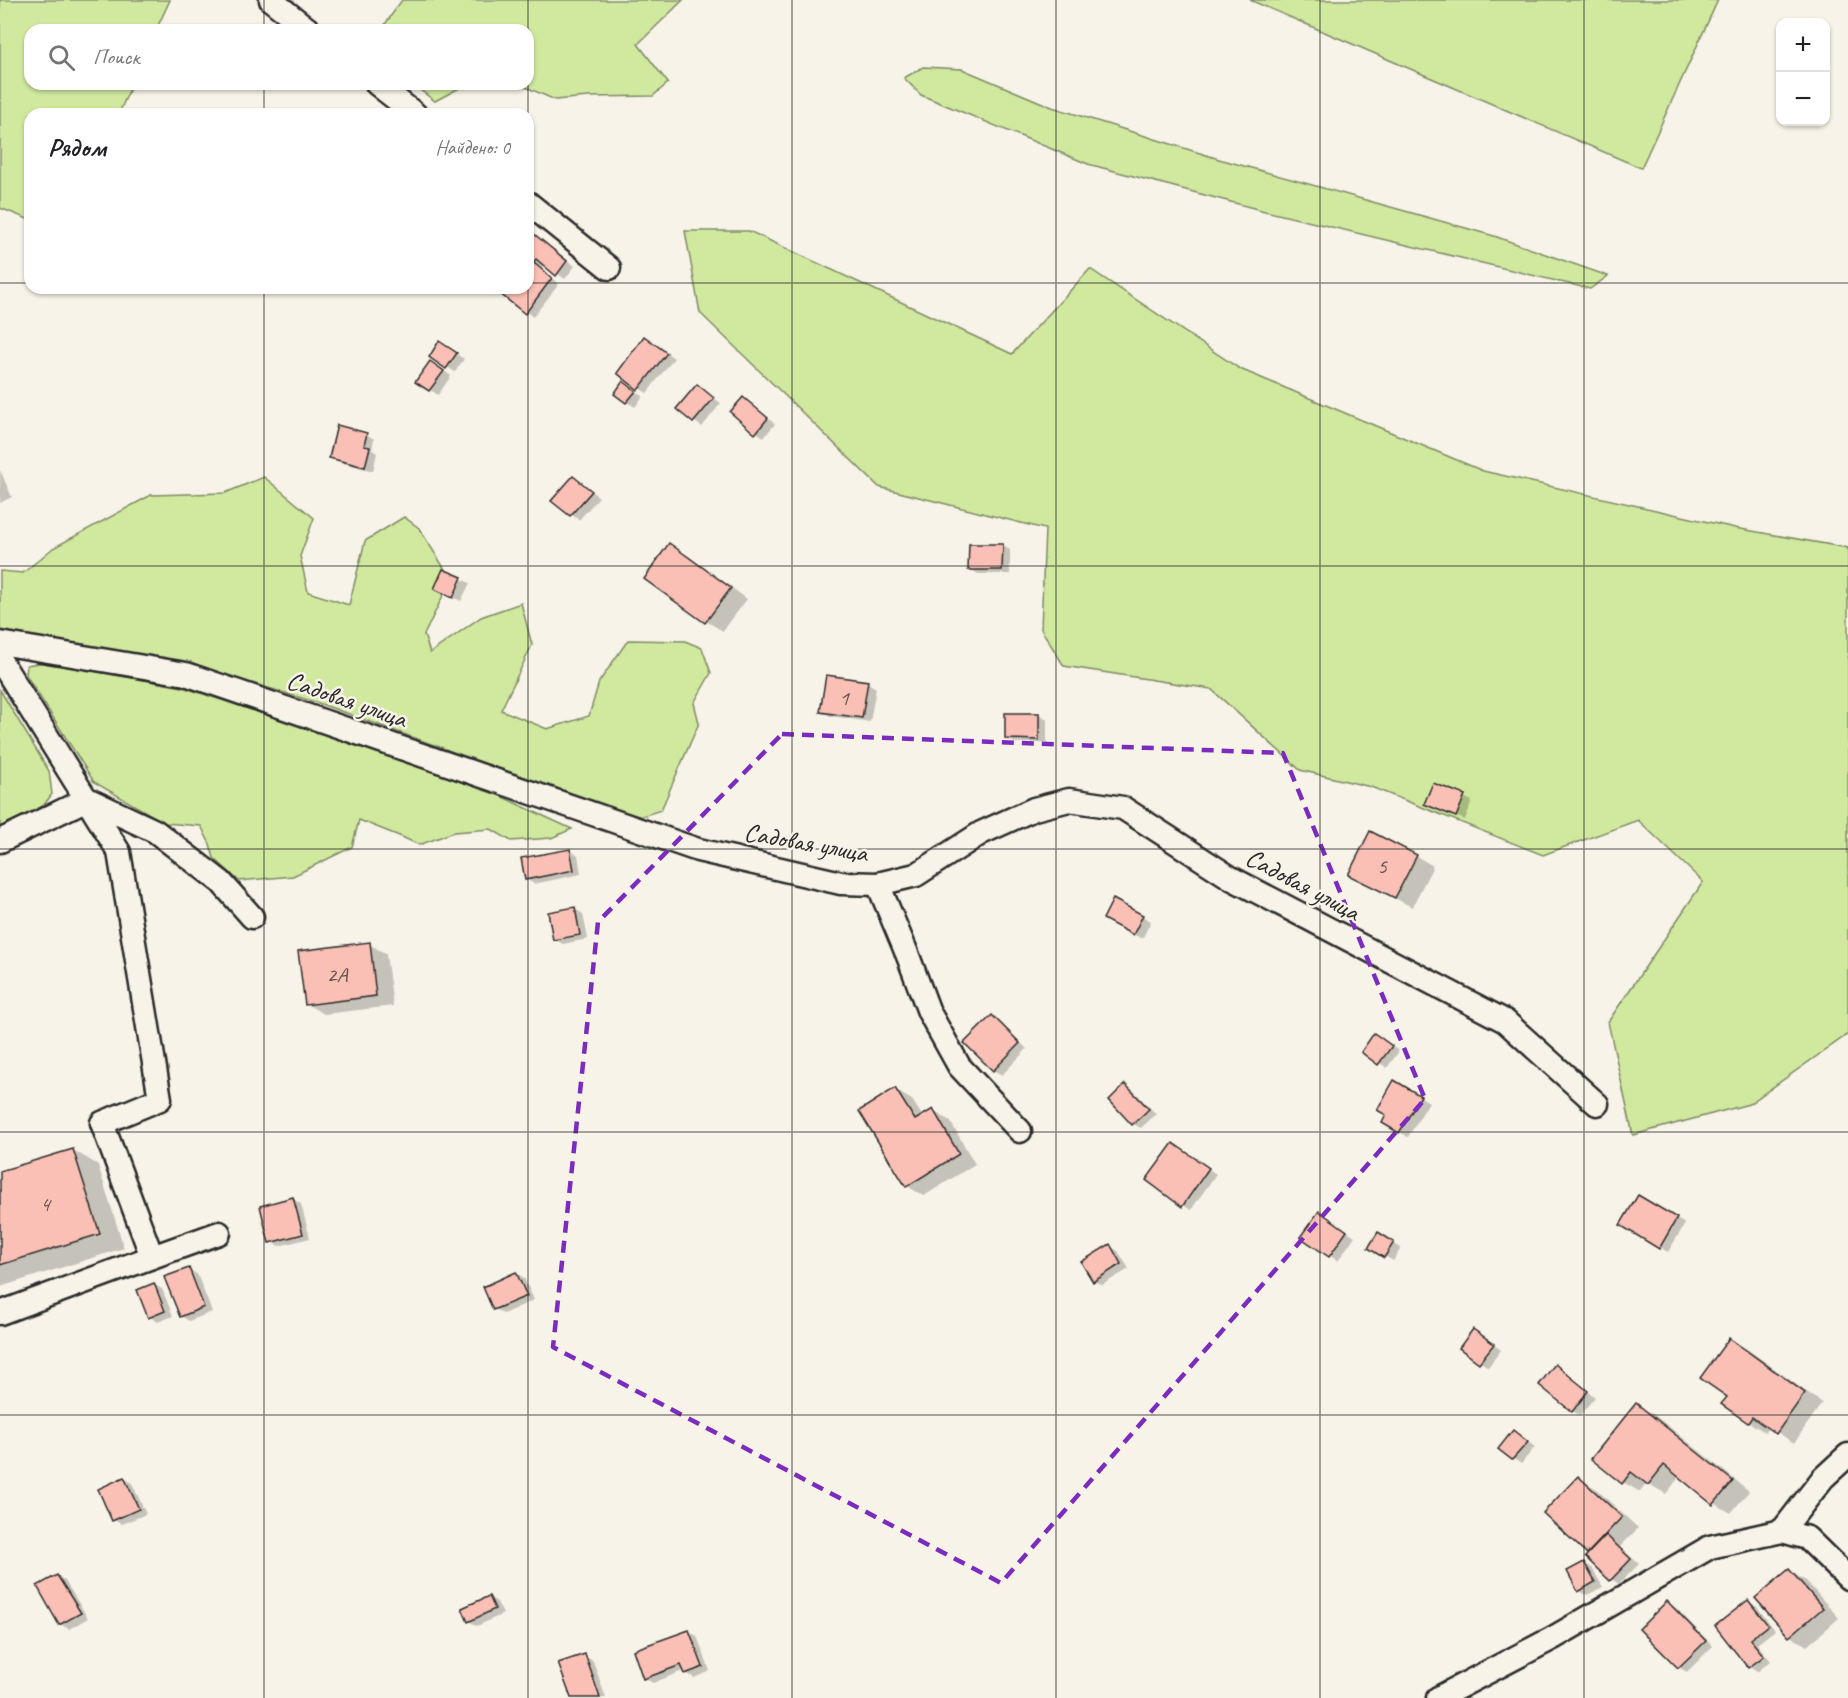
<!DOCTYPE html>
<html lang="ru">
<head>
<meta charset="utf-8">
<style>
  :root { --surface:#fff; --page:#f2f2f2; --text:#202124; --muted:#757577; --line:#e0e0e0 }
  body { margin:0; font-family:Caveat,sans-serif; background:var(--page); color:var(--text) }
  .controls { position:absolute; right:18px; top:18px; display:grid; overflow:hidden; border-radius:12px; box-shadow:0 2px 4px #0004 }
  .controls button { width:54px; height:54px; display:grid; place-items:center; padding:0; border:0; border-bottom:2px solid var(--line); background:var(--surface); color:var(--text); font:30px sans-serif }
  .list { margin:0; padding:0; list-style:none }
  h2 { display:flex; justify-content:space-between; align-items:center; height:78px; margin:0; padding:0 24px; font-size:26px }
  h2 small { font-size:20px; font-weight:400; color:var(--muted) }
  .icon { flex:none; width:33px; height:33px; fill:none; stroke:currentColor; stroke-width:2; stroke-linecap:round; stroke-linejoin:round }
  .map { position:relative; flex:none; width:1848px; height:1698px; overflow:hidden }
  .search { position:absolute; background:var(--surface); box-shadow:0 2px 4px #0004; left:24px; top:24px; width:510px; height:66px; display:flex; align-items:center; gap:15px; box-sizing:border-box; padding:0 21px; border-radius:18px; color:var(--muted); font-size:22px }
  .panel { position:absolute; background:var(--surface); box-shadow:0 2px 4px #0004; left:24px; top:108px; width:510px; height:186px; border-radius:18px }
  .map>svg:first-child { display:block }
  .green { fill:#d0e99f; stroke:#7e8a65; stroke-width:1.5 }
  .shadow { fill:#0003 }
  .building { fill:#fbc0b5; stroke:#2b2b2b; stroke-width:1.5 }
  .lines { fill:none; stroke-linecap:round; stroke-linejoin:round }
  .service-casing { stroke:#2b2b2b; stroke-width:27 }
  .service { stroke:#f7f3e8; stroke-width:22 }
  .marked { fill:none; stroke:#7b2cbf; stroke-width:4.5; stroke-dasharray:12 8; stroke-linejoin:round }
  .grid { fill:none; stroke:#2b2b2b; stroke-width:1.5; stroke-opacity:0.55 }
  .labels { text-anchor:middle; stroke-width:5; stroke-linejoin:round; paint-order:stroke }
  .number-label { font-size:22px; fill:#5f504e }
  .street-label { font-size:26px; fill:#2b2b2b; stroke:#f7f3e8 }
</style>
</head>
<body>
<div class="map">
<svg width="1848" height="1698" viewBox="0 0 1848 1698">
  <rect width="100%" height="100%" fill="#f7f3e8"/>
  <filter id="ink" filterUnits="userSpaceOnUse"><feTurbulence type="fractalNoise" baseFrequency=".0167" numOctaves="2"/><feDisplacementMap in="SourceGraphic" scale="12" xChannelSelector="R" yChannelSelector="G"/><feConvolveMatrix kernelMatrix="1 2 1 2 8 2 1 2 1" color-interpolation-filters="sRGB"/></filter>
  <g filter="url(#ink)">
    <g class="green">
      <path d="M 0,0 L 170,0 L 156,30 L 30,30 L 30,84 L 132,84 L 119,113 L 120,114 L 30,114 L 30,220 L 0,208 Z"/>
      <path d="M 402,0 L 683,0 L 638,44 L 668,83 L 653,96 L 588,97 L 555,100 L 519,84 L 528,84 L 528,30 L 381,30 Z"/>
      <path d="M 1250,0 L 1718,0 L 1641,168 Z"/>
      <path d="M 923,67 L 962,69 L 1052,107 L 1219,159 L 1494,236 L 1608,276 L 1590,289 L 1261,210 L 1088,164 L 921,95 L 904,78 Z"/>
      <path d="M 412,84 L 467,84 L 435,101 Z"/>
      <path d="M 685,231 L 749,231 L 1012,354 L 1090,269 L 1240,369 L 1483,471 L 1735,528 L 1848,548 L 1848,1034 L 1749,1104 L 1633,1135 L 1608,1022 L 1703,882 L 1638,820 L 1543,855 L 1371,787 L 1300,770 L 1211,689 L 1064,666 L 1041,629 L 1045,529 L 879,487 L 700,313 Z"/>
      <path d="M 264,477 L 314,518 L 300,556 L 308,592 L 349,605 L 365,541 L 404,517 L 419,528 L 451,579 L 424,635 L 430,653 L 481,617 L 521,603 L 532,645 L 501,710 L 547,729 L 589,716 L 599,682 L 628,640 L 685,641 L 702,648 L 711,673 L 694,703 L 699,723 L 661,810 L 636,818 L 318,703 L 196,666 L 0,631 L 0,571 L 23,573 L 53,548 L 151,495 L 225,493 Z"/>
      <path d="M 45,662 L 182,687 L 325,734 L 498,795 L 572,829 L 551,838 L 511,841 L 491,829 L 454,832 L 419,845 L 402,837 L 359,820 L 352,847 L 293,876 L 239,881 L 214,858 L 210,844 L 201,826 L 165,823 L 94,782 L 26,675 L 27,665 Z"/>
      <path d="M 0,690 L 49,771 L 52,794 L 38,813 L 0,831 Z"/>
    </g>
    <g class="shadow">
      <path d="M 528,229 L 575,266 L 565,279 L 544,264 L 540,269 L 559,284 L 533,317 L 496,288 L 528,288 L 528,266 L 532,269 L 534,266 L 528,262 Z"/>
      <path d="M 645,338 L 674,358 L 647,393 L 639,388 Z"/>
      <path d="M 448,348 L 464,359 L 455,372 L 431,356 Z"/>
      <path d="M 439,367 L 451,376 L 438,395 L 417,381 Z"/>
      <path d="M 623,383 L 643,396 L 635,407 L 627,402 Z"/>
      <path d="M 697,386 L 721,403 L 702,427 L 678,409 Z"/>
      <path d="M 743,399 L 751,404 L 775,424 L 764,437 L 756,432 Z"/>
      <path d="M 366,434 L 374,439 L 372,450 L 377,453 L 373,471 L 339,462 L 331,457 Z"/>
      <path d="M 0,470 L 12,497 L 0,503 Z"/>
      <path d="M 573,478 L 599,497 L 579,520 L 553,501 Z"/>
      <path d="M 670,545 L 687,555 L 747,599 L 723,631 L 706,621 Z"/>
      <path d="M 1002,545 L 1010,550 L 1010,574 L 978,574 L 970,569 Z"/>
      <path d="M 444,571 L 470,583 L 461,601 L 444,593 Z"/>
      <path d="M 868,683 L 876,688 L 870,722 L 830,716 L 822,711 Z"/>
      <path d="M 1039,714 L 1047,719 L 1047,743 L 1015,743 L 1006,739 Z"/>
      <path d="M 1464,797 L 1472,801 L 1465,820 L 1434,808 Z"/>
      <path d="M 570,850 L 578,855 L 581,874 L 534,884 L 526,879 Z"/>
      <path d="M 1416,856 L 1433,866 L 1412,907 L 1350,875 Z"/>
      <path d="M 1114,901 L 1151,921 L 1142,939 L 1105,919 Z"/>
      <path d="M 575,909 L 583,914 L 588,939 L 563,944 L 554,939 Z"/>
      <path d="M 369,944 L 386,954 L 393,1006 L 324,1014 L 306,1004 Z"/>
      <path d="M 992,1017 L 1000,1022 L 1027,1049 L 1002,1075 L 993,1070 Z"/>
      <path d="M 1383,1040 L 1399,1051 L 1387,1068 L 1363,1051 Z"/>
      <path d="M 1395,1082 L 1429,1102 L 1408,1137 L 1384,1122 L 1388,1115 Z"/>
      <path d="M 1126,1086 L 1134,1091 L 1156,1114 L 1141,1128 L 1133,1124 Z"/>
      <path d="M 895,1090 L 912,1100 L 923,1117 L 933,1111 L 950,1121 L 975,1164 L 924,1196 L 907,1186 Z"/>
      <path d="M 1182,1149 L 1216,1174 L 1191,1210 L 1183,1205 Z"/>
      <path d="M 73,1150 L 98,1165 L 124,1248 L 0,1287 L 0,1173 Z"/>
      <path d="M 1639,1197 L 1685,1224 L 1668,1252 L 1622,1225 Z"/>
      <path d="M 293,1199 L 301,1204 L 310,1238 L 279,1246 L 271,1242 Z"/>
      <path d="M 1327,1218 L 1355,1236 L 1338,1261 L 1302,1237 Z"/>
      <path d="M 1378,1234 L 1401,1248 L 1393,1261 L 1370,1247 Z"/>
      <path d="M 1110,1246 L 1118,1251 L 1129,1269 L 1102,1285 L 1094,1281 Z"/>
      <path d="M 188,1269 L 197,1274 L 212,1312 L 189,1321 L 181,1316 Z"/>
      <path d="M 516,1273 L 524,1278 L 534,1300 L 503,1314 L 495,1309 L 485,1287 Z"/>
      <path d="M 154,1284 L 162,1289 L 173,1316 L 158,1322 L 150,1317 Z"/>
      <path d="M 1481,1335 L 1501,1350 L 1488,1367 L 1461,1348 Z"/>
      <path d="M 1730,1340 L 1747,1349 L 1822,1403 L 1794,1443 L 1769,1427 L 1765,1432 L 1748,1422 Z"/>
      <path d="M 1556,1366 L 1595,1397 L 1580,1415 L 1572,1411 Z"/>
      <path d="M 1636,1405 L 1653,1414 L 1749,1491 L 1731,1513 L 1714,1503 L 1680,1476 L 1666,1494 L 1647,1483 L 1640,1492 L 1623,1482 Z"/>
      <path d="M 1514,1432 L 1535,1447 L 1521,1464 L 1500,1449 Z"/>
      <path d="M 124,1478 L 132,1483 L 146,1514 L 122,1524 L 113,1520 Z"/>
      <path d="M 1578,1478 L 1595,1488 L 1638,1528 L 1620,1547 L 1639,1564 L 1619,1584 L 1611,1579 L 1590,1554 L 1545,1513 Z"/>
      <path d="M 1584,1563 L 1592,1568 L 1603,1587 L 1587,1595 L 1579,1591 Z"/>
      <path d="M 1789,1571 L 1806,1581 L 1839,1618 L 1807,1646 L 1790,1636 Z"/>
      <path d="M 57,1576 L 65,1581 L 88,1618 L 69,1629 L 60,1624 Z"/>
      <path d="M 489,1597 L 497,1602 L 503,1614 L 477,1626 L 469,1621 Z"/>
      <path d="M 1749,1602 L 1757,1607 L 1775,1630 L 1757,1644 L 1771,1661 L 1757,1672 L 1749,1667 Z"/>
      <path d="M 1668,1603 L 1676,1608 L 1713,1646 L 1687,1672 L 1678,1667 Z"/>
      <path d="M 689,1631 L 697,1636 L 710,1671 L 694,1678 L 686,1673 L 685,1670 L 653,1683 L 644,1678 Z"/>
      <path d="M 585,1656 L 593,1661 L 606,1698 L 572,1698 Z"/>
    </g>
    <g class="building">
      <path d="M 528,229 L 567,261 L 556,276 L 536,259 L 530,266 L 528,264 Z"/>
      <path d="M 534,263 L 552,278 L 525,314 L 493,288 L 528,288 L 528,266 L 530,268 Z"/>
      <path d="M 644,336 L 667,353 L 638,390 L 617,373 Z"/>
      <path d="M 439,341 L 457,353 L 446,369 L 429,357 Z"/>
      <path d="M 430,361 L 444,371 L 429,391 L 415,382 Z"/>
      <path d="M 623,381 L 636,391 L 626,403 L 614,394 Z"/>
      <path d="M 697,384 L 714,398 L 693,423 L 676,409 Z"/>
      <path d="M 743,397 L 768,418 L 755,434 L 730,412 Z"/>
      <path d="M 337,425 L 367,433 L 364,446 L 370,447 L 365,467 L 329,458 Z"/>
      <path d="M 573,476 L 592,491 L 570,516 L 551,501 Z"/>
      <path d="M 669,543 L 731,588 L 705,623 L 644,579 Z"/>
      <path d="M 969,544 L 1003,544 L 1002,570 L 968,570 Z"/>
      <path d="M 443,569 L 462,577 L 453,598 L 434,589 Z"/>
      <path d="M 826,675 L 868,681 L 862,718 L 820,712 Z"/>
      <path d="M 1005,713 L 1039,713 L 1039,740 L 1005,739 Z"/>
      <path d="M 1433,783 L 1465,795 L 1456,817 L 1424,804 Z"/>
      <path d="M 1370,831 L 1417,855 L 1395,898 L 1348,875 Z"/>
      <path d="M 570,849 L 574,870 L 525,880 L 521,858 Z"/>
      <path d="M 1113,899 L 1143,915 L 1133,935 L 1103,919 Z"/>
      <path d="M 575,907 L 580,935 L 553,940 L 548,912 Z"/>
      <path d="M 370,942 L 376,996 L 305,1005 L 298,951 Z"/>
      <path d="M 992,1015 L 1020,1043 L 993,1071 L 964,1043 Z"/>
      <path d="M 1374,1033 L 1392,1046 L 1378,1065 L 1361,1052 Z"/>
      <path d="M 1394,1080 L 1421,1096 L 1399,1133 L 1382,1123 L 1386,1115 L 1377,1110 Z"/>
      <path d="M 1125,1084 L 1149,1109 L 1132,1125 L 1109,1100 Z"/>
      <path d="M 895,1088 L 915,1120 L 933,1109 L 959,1154 L 906,1187 L 859,1111 Z"/>
      <path d="M 1173,1143 L 1209,1168 L 1182,1207 L 1146,1180 Z"/>
      <path d="M 73,1149 L 100,1234 L 0,1265 L 0,1171 Z"/>
      <path d="M 1638,1195 L 1677,1218 L 1659,1249 L 1620,1225 Z"/>
      <path d="M 293,1197 L 303,1234 L 269,1243 L 260,1206 Z"/>
      <path d="M 1319,1211 L 1347,1231 L 1329,1257 L 1300,1237 Z"/>
      <path d="M 1378,1232 L 1394,1242 L 1384,1258 L 1368,1248 Z"/>
      <path d="M 1110,1244 L 1121,1264 L 1093,1282 L 1081,1262 Z"/>
      <path d="M 189,1268 L 204,1307 L 180,1317 L 164,1277 Z"/>
      <path d="M 516,1272 L 527,1296 L 493,1310 L 483,1287 Z"/>
      <path d="M 154,1283 L 165,1311 L 148,1318 L 137,1290 Z"/>
      <path d="M 1473,1329 L 1494,1344 L 1479,1363 L 1459,1348 Z"/>
      <path d="M 1729,1338 L 1805,1393 L 1776,1434 L 1752,1417 L 1748,1423 L 1721,1404 L 1727,1397 L 1700,1378 Z"/>
      <path d="M 1555,1364 L 1588,1391 L 1572,1412 L 1539,1385 Z"/>
      <path d="M 1636,1403 L 1733,1481 L 1713,1505 L 1664,1465 L 1648,1485 L 1631,1472 L 1622,1484 L 1591,1459 Z"/>
      <path d="M 1513,1430 L 1528,1442 L 1512,1460 L 1498,1449 Z"/>
      <path d="M 1578,1476 L 1622,1517 L 1587,1554 L 1543,1513 Z"/>
      <path d="M 124,1477 L 139,1509 L 112,1521 L 98,1489 Z"/>
      <path d="M 1606,1535 L 1631,1559 L 1610,1581 L 1585,1557 Z"/>
      <path d="M 1584,1562 L 1595,1582 L 1578,1592 L 1567,1571 Z"/>
      <path d="M 1789,1569 L 1823,1608 L 1789,1637 L 1755,1598 Z"/>
      <path d="M 57,1575 L 81,1613 L 59,1625 L 37,1586 Z"/>
      <path d="M 489,1596 L 495,1609 L 468,1622 L 462,1608 Z"/>
      <path d="M 1748,1600 L 1768,1625 L 1750,1639 L 1764,1656 L 1748,1668 L 1715,1626 Z"/>
      <path d="M 1667,1601 L 1706,1641 L 1678,1668 L 1639,1629 Z"/>
      <path d="M 689,1630 L 703,1667 L 685,1674 L 681,1665 L 643,1679 L 633,1650 Z"/>
      <path d="M 585,1654 L 600,1698 L 571,1698 L 558,1663 Z"/>
    </g>
    <g class="lines">
      <defs>
        <g id="service">
          <path d="M 271,0 L 309,30"/>
          <path d="M 377,84 L 415,114"/>
          <path d="M 528,203 L 609,268"/>
          <path d="M 0,643 L 186,674 L 698,850 L 841,883 L 878,884 L 916,875 L 981,833 L 1034,809 L 1069,800 L 1123,808 L 1231,878 L 1505,1021 L 1597,1104"/>
          <path d="M 0,660 L 119,852 L 160,1099 L 102,1123 L 152,1257 L 0,1313"/>
          <path d="M 0,841 L 87,799 L 155,831 L 221,882 L 252,917"/>
          <path d="M 878,884 L 908,956 L 929,1012 L 959,1066 L 1020,1131"/>
          <path d="M 152,1257 L 219,1233"/>
          <path d="M 1782,1531 L 1823,1478 L 1848,1455"/>
          <path d="M 1438,1698 L 1553,1638 L 1710,1547 L 1782,1531 L 1807,1538 L 1848,1578"/>
        </g>
      </defs>
      <use href="#service" class="service-casing"/>
      <use href="#service" class="service"/>
    </g>
  </g>
  <path class="marked" d="M 782,734 L 1283,753 L 1425,1099 L 1001,1583 L 553,1347 L 598,922 Z"/>
  <path class="grid" d="M 264,0 L 264,30M 528,0 L 528,30M 792,0 L 792,1698M 1056,0 L 1056,1698M 1320,0 L 1320,1698M 1584,0 L 1584,1698M 528,30 L 528,84M 264,84 L 264,114M 528,84 L 528,114M 528,114 L 528,288M 0,283 L 30,283M 528,283 L 1848,283M 264,288 L 264,1698M 528,288 L 528,1698M 0,566 L 1848,566M 0,849 L 1848,849M 0,1132 L 1848,1132M 0,1415 L 1848,1415"/>
  <g class="labels">
    <g class="number-label">
      <text x="844" y="705">1</text>
      <text x="1382" y="873">5</text>
      <text x="337" y="982">2А</text>
      <text x="45" y="1211">4</text>
    </g>
    <g class="street-label">
      <text transform="translate(347 699) rotate(19)" y="9">Садовая улица</text>
      <text transform="translate(806 842) rotate(10)" y="9">Садовая улица</text>
      <text transform="translate(1303 884) rotate(28)" y="9">Садовая улица</text>
    </g>
  </g>
</svg>
<div class="controls">
<button>+</button>
<button>−</button>
</div>
<div class="search"><svg class="icon" aria-label="search" viewBox="0 0 24 24"><circle cx="10" cy="10" r="6"/><path d="M15 15l6 6"/></svg>Поиск</div>
<section class="panel">
<h2>Рядом<small>Найдено: 0</small></h2>
<ul class="list">
</ul>
</section>
</div>
</body>
</html>
